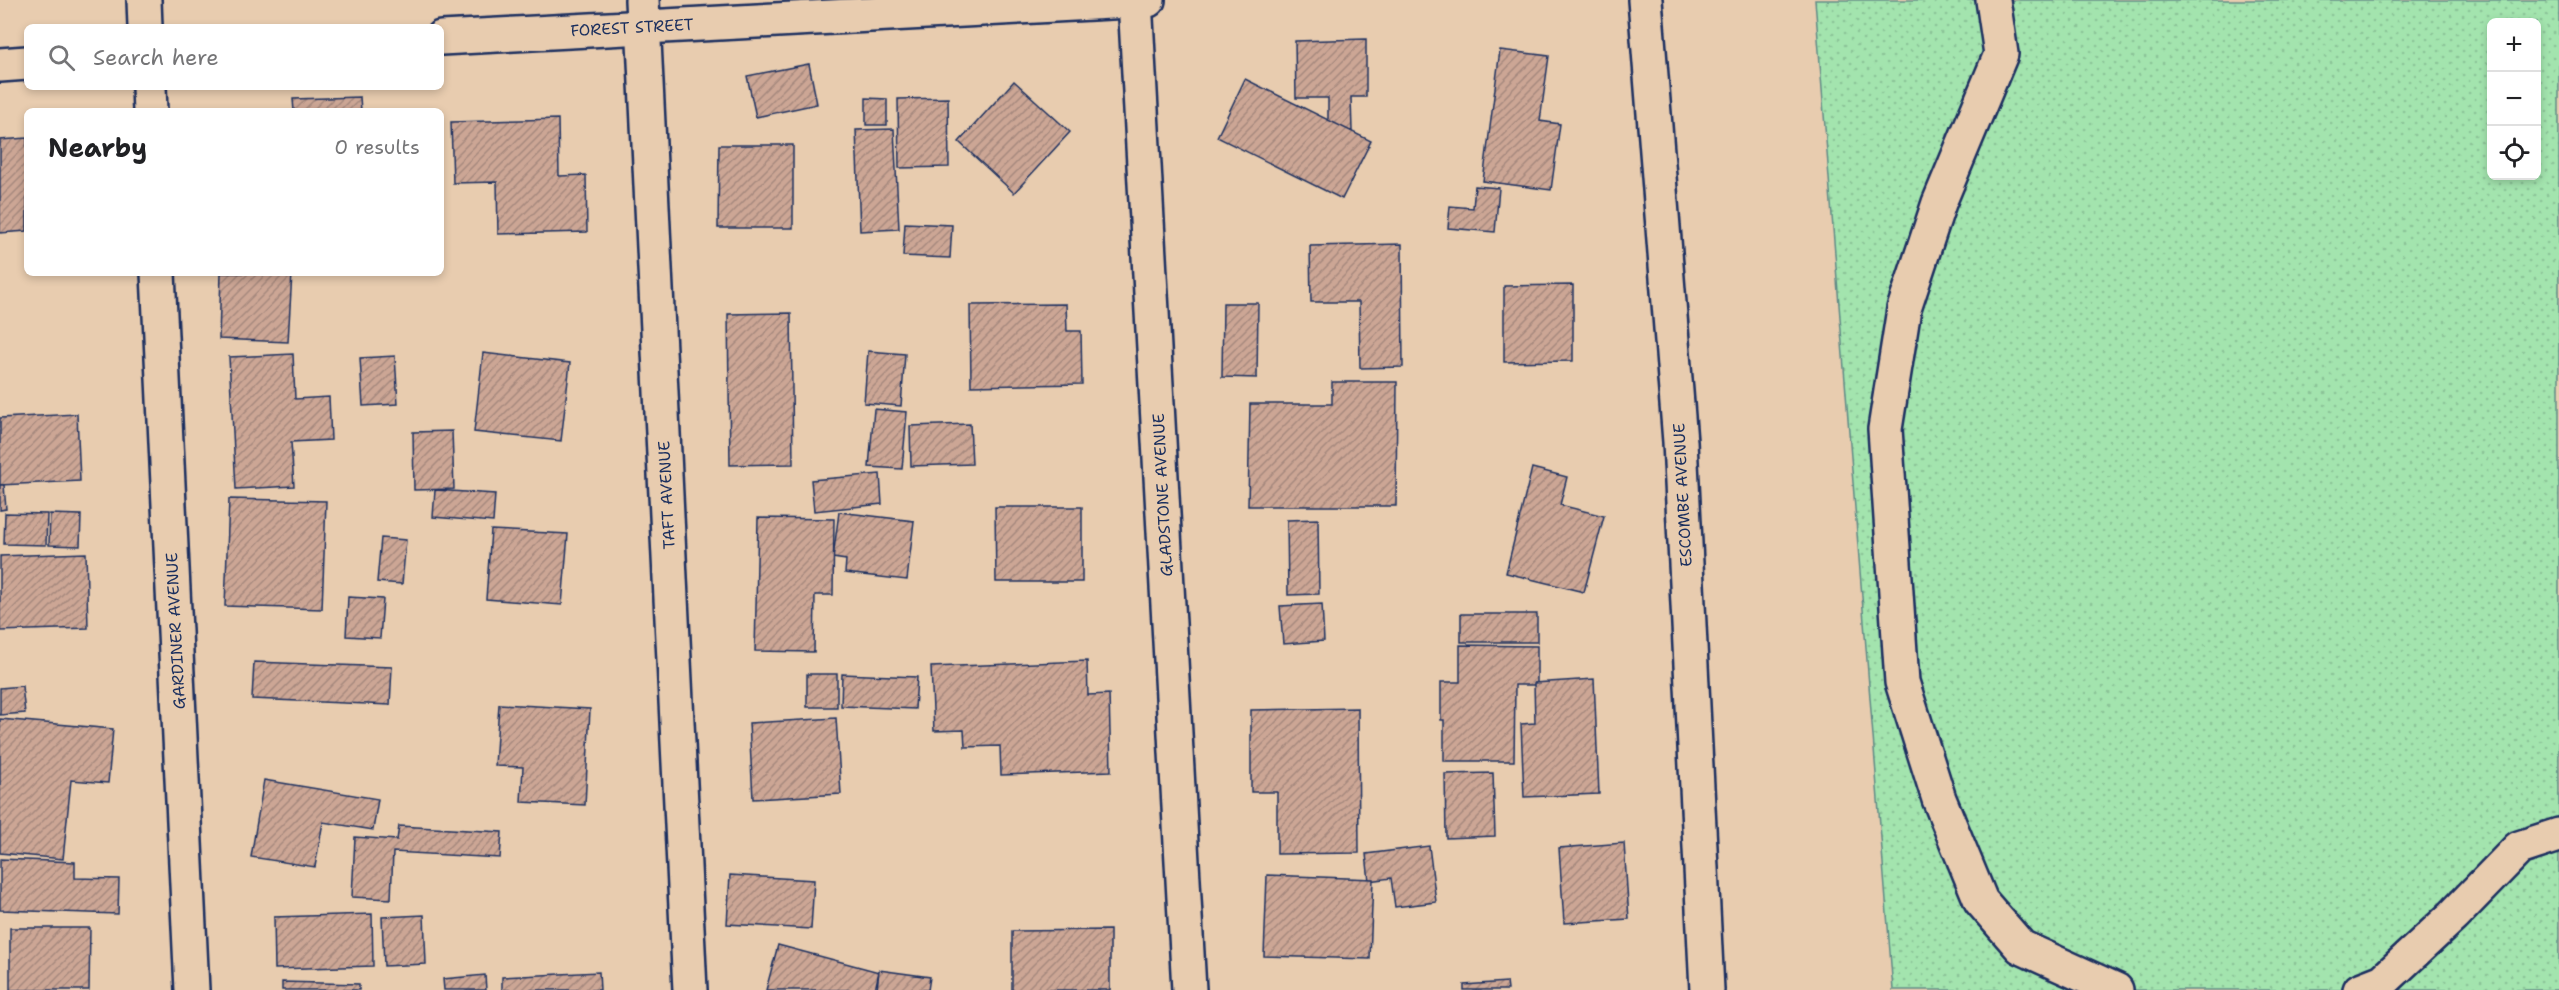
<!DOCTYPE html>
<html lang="en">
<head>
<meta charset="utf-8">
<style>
  :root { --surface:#fff; --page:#f6f6f6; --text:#202124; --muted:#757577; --line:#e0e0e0 }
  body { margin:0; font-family:"Shantell Sans",sans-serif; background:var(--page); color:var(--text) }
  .controls { position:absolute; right:18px; top:18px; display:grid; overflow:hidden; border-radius:9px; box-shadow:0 3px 9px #0003 }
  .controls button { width:54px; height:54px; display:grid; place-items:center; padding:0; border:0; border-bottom:2px solid var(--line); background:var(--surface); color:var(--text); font:30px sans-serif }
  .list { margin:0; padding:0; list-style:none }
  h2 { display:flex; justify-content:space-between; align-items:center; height:78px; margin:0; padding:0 24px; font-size:26px }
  h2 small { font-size:20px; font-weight:400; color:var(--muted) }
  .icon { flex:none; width:33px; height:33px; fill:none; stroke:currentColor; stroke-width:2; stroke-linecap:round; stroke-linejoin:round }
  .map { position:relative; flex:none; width:2559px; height:990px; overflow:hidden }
  .search { position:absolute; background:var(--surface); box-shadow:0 3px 9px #0003; left:24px; top:24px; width:420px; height:66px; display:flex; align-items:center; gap:15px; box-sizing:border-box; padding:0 21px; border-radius:9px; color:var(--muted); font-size:22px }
  .panel { position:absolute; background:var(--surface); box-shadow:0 3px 9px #0003; left:24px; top:108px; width:420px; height:168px; border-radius:9px }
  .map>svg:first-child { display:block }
  .grass { fill:url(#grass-dots); stroke:#5f8a86; stroke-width:1.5; fill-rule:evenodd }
  .building { fill:url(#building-hatch); stroke:#1b2f5e; stroke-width:1.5 }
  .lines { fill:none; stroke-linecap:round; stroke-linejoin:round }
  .minor-casing { stroke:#1b2f5e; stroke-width:38 }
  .minor { stroke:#e8ccaf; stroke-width:33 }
  .labels { text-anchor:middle; stroke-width:5; stroke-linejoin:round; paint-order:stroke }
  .street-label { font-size:16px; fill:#1b2f5e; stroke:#e8ccaf }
</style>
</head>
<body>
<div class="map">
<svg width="2559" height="990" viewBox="0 0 2559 990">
  <defs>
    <pattern id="grass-dots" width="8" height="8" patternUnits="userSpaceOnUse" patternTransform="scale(1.5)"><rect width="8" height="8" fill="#a3e4ae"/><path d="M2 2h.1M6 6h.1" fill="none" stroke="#8cc498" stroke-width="1.8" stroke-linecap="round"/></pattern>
    <pattern id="building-hatch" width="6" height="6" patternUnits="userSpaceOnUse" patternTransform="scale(1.5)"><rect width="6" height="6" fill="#cca695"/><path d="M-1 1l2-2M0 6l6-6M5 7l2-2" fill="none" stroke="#a5887d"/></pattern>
  </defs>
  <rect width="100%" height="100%" fill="#e8ccaf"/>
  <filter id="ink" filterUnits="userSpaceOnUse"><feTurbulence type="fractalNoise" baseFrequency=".0167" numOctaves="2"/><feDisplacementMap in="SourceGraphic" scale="12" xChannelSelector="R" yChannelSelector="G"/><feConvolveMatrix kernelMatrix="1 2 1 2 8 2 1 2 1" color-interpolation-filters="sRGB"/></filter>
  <g filter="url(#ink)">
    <path class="grass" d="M 1815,0 L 2559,0 L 2559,990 L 1893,990 ZM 2492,22 L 2536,22 L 2536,176 L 2492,176 Z"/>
    <g class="building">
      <path d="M 1366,39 L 1366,97 L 1351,97 L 1352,131 L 1328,131 L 1328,98 L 1296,98 L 1295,41 Z"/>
      <path d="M 1500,50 L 1549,56 L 1540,121 L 1560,124 L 1551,190 L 1483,181 Z"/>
      <path d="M 809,64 L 817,104 L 756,117 L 747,76 Z"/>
      <path d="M 1245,79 L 1371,141 L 1342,199 L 1217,137 Z"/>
      <path d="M 1014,81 L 1070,132 L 1014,193 L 959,142 Z"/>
      <path d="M 360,97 L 361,111 L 294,111 L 293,99 Z"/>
      <path d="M 866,98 L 887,99 L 887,125 L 866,125 Z"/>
      <path d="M 948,98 L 949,167 L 899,168 L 898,99 Z"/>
      <path d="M 558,119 L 559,176 L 586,175 L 587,232 L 498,234 L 497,182 L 453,183 L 451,122 Z"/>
      <path d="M 894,129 L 899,229 L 860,231 L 856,130 Z"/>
      <path d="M 27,138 L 27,231 L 0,233 L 0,140 Z"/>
      <path d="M 719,145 L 793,145 L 793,228 L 718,228 Z"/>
      <path d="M 1475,186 L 1499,188 L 1495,232 L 1448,228 L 1450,206 L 1473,208 Z"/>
      <path d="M 905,223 L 952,225 L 950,258 L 903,256 Z"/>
      <path d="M 1402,244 L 1403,367 L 1360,368 L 1359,302 L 1311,302 L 1310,246 Z"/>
      <path d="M 221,273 L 292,273 L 288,342 L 219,339 Z"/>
      <path d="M 1573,285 L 1573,361 L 1504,362 L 1504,286 Z"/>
      <path d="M 1223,303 L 1258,303 L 1257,378 L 1222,377 Z"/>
      <path d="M 1066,304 L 1067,331 L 1081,331 L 1082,384 L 971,386 L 970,305 Z"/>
      <path d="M 791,313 L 793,464 L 730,465 L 728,314 Z"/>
      <path d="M 868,351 L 905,354 L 901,406 L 864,403 Z"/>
      <path d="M 483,353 L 570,363 L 561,441 L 474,432 Z"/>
      <path d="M 293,354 L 295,399 L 329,397 L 331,440 L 291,442 L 294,486 L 236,489 L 229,357 Z"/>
      <path d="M 395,356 L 398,404 L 363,406 L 360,358 Z"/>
      <path d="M 1332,382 L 1397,382 L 1396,506 L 1248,506 L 1250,404 L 1332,404 Z"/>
      <path d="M 874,409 L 907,412 L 902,469 L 869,467 Z"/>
      <path d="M 77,414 L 80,481 L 0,485 L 0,418 Z"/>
      <path d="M 970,424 L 972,464 L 911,466 L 910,426 Z"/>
      <path d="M 452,431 L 454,489 L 414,490 L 413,432 Z"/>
      <path d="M 1532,468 L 1567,477 L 1560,505 L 1604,516 L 1584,592 L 1506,573 Z"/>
      <path d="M 880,474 L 882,504 L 814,511 L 811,480 Z"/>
      <path d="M 0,485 L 4,485 L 6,509 L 0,510 Z"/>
      <path d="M 435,490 L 495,494 L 493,522 L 433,517 Z"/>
      <path d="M 229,499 L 326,501 L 322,609 L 225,606 Z"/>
      <path d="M 995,507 L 1082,507 L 1082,582 L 996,582 Z"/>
      <path d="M 839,512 L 914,521 L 907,580 L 845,573 L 846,560 L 833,558 Z"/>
      <path d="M 5,513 L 47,514 L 46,545 L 4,544 Z"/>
      <path d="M 50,514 L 81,515 L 80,546 L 49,545 Z"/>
      <path d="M 758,518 L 834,519 L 833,595 L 815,595 L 814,652 L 755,651 Z"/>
      <path d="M 1318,519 L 1319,594 L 1288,595 L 1287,520 Z"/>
      <path d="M 491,530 L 568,534 L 562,605 L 486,599 Z"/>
      <path d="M 381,538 L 406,540 L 402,584 L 377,582 Z"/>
      <path d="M 86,553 L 88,628 L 0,631 L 0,556 Z"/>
      <path d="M 348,597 L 383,599 L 380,638 L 346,636 Z"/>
      <path d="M 1322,604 L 1324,641 L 1283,644 L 1280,606 Z"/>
      <rect x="1461" y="614" width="76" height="28"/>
      <path d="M 1460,645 L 1537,646 L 1537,685 L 1515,685 L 1514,761 L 1444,761 L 1444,720 L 1441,720 L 1441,682 L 1460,682 Z"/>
      <path d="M 1087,661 L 1088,695 L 1109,694 L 1111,771 L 1001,775 L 1000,746 L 965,747 L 964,730 L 934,731 L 931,667 Z"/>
      <path d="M 254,662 L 392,667 L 390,705 L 252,699 Z"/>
      <rect x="807" y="674" width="30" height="33"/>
      <path d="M 842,674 L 917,677 L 915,709 L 841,706 Z"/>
      <path d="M 1594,679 L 1599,794 L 1524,797 L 1521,724 L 1535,723 L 1534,683 Z"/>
      <path d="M 22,686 L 25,713 L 0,715 L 0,688 Z"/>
      <path d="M 499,704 L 590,709 L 585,805 L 521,802 L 523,767 L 495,766 Z"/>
      <path d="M 1358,708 L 1359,853 L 1277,854 L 1277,792 L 1251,792 L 1251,710 Z"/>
      <path d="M 836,718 L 841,794 L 753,799 L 749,723 Z"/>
      <path d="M 0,719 L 113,729 L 108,783 L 71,780 L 63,859 L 0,853 Z"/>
      <path d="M 1493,773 L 1495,836 L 1446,838 L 1445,774 Z"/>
      <path d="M 264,780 L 378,799 L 373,830 L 323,822 L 315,867 L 251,857 Z"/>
      <path d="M 399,826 L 502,832 L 500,858 L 393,852 L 391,899 L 352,897 L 355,837 L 397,840 Z"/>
      <path d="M 1624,843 L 1629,919 L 1564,923 L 1559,848 Z"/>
      <path d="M 1429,846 L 1436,902 L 1395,907 L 1391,878 L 1369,881 L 1366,854 Z"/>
      <path d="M 0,859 L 75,862 L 75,878 L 119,879 L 118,914 L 0,910 Z"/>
      <path d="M 730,875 L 814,880 L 811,929 L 727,924 Z"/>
      <path d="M 1267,875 L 1373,879 L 1370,959 L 1264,956 Z"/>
      <path d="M 372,914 L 373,966 L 275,969 L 274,917 Z"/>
      <path d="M 424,915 L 426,964 L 384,966 L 382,917 Z"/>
      <path d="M 10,928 L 90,928 L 89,990 L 10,990 Z"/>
      <path d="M 1110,930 L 1110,990 L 1012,990 L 1012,931 Z"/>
      <path d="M 778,945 L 879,972 L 875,990 L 766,990 Z"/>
      <path d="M 879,970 L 930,977 L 928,990 L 877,990 Z"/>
      <path d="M 599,972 L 600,990 L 502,990 L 502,977 Z"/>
      <path d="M 485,975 L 486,990 L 444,990 L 443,979 Z"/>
      <path d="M 282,982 L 359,984 L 359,990 L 282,990 Z"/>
      <path d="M 1507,982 L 1508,990 L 1464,990 L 1464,985 Z"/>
    </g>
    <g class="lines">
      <defs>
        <g id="minor">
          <path d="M 144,0 L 145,27"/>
          <path d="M 642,0 L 690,990"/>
          <path d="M 1135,0 L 1189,990"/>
          <path d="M 1645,0 L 1680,442 L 1707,990"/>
          <path d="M 1993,0 L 2001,54 L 1939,203 L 1904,309 L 1885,429 L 1902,682 L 1939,799 L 1981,901 L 2021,947 L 2116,990"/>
          <path d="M 441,38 L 1148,0"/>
          <path d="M 0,65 L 27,63"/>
          <path d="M 149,87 L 150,111"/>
          <path d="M 158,273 L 192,990"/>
          <path d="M 2360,990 L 2383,981 L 2453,916 L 2519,848 L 2559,835"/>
        </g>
      </defs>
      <use href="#minor" class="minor-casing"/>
      <use href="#minor" class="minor"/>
    </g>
  </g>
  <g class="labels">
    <g class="street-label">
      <text transform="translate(632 27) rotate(-3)" y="6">FOREST STREET</text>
      <text transform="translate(666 495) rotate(-93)" y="6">TAFT AVENUE</text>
      <text transform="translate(1162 495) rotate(-93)" y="6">GLADSTONE AVENUE</text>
      <text transform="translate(1682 495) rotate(-93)" y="6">ESCOMBE AVENUE</text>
      <text transform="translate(175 631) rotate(-93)" y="6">GARDINER AVENUE</text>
    </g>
  </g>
</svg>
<div class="controls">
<button>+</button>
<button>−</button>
<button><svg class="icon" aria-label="locate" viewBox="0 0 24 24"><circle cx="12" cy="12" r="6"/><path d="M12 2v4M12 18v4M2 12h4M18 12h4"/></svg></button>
</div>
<div class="search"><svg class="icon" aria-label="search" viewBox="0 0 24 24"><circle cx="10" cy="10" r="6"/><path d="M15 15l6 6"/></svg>Search here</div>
<section class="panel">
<h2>Nearby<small>0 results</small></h2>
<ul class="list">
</ul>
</section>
</div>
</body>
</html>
